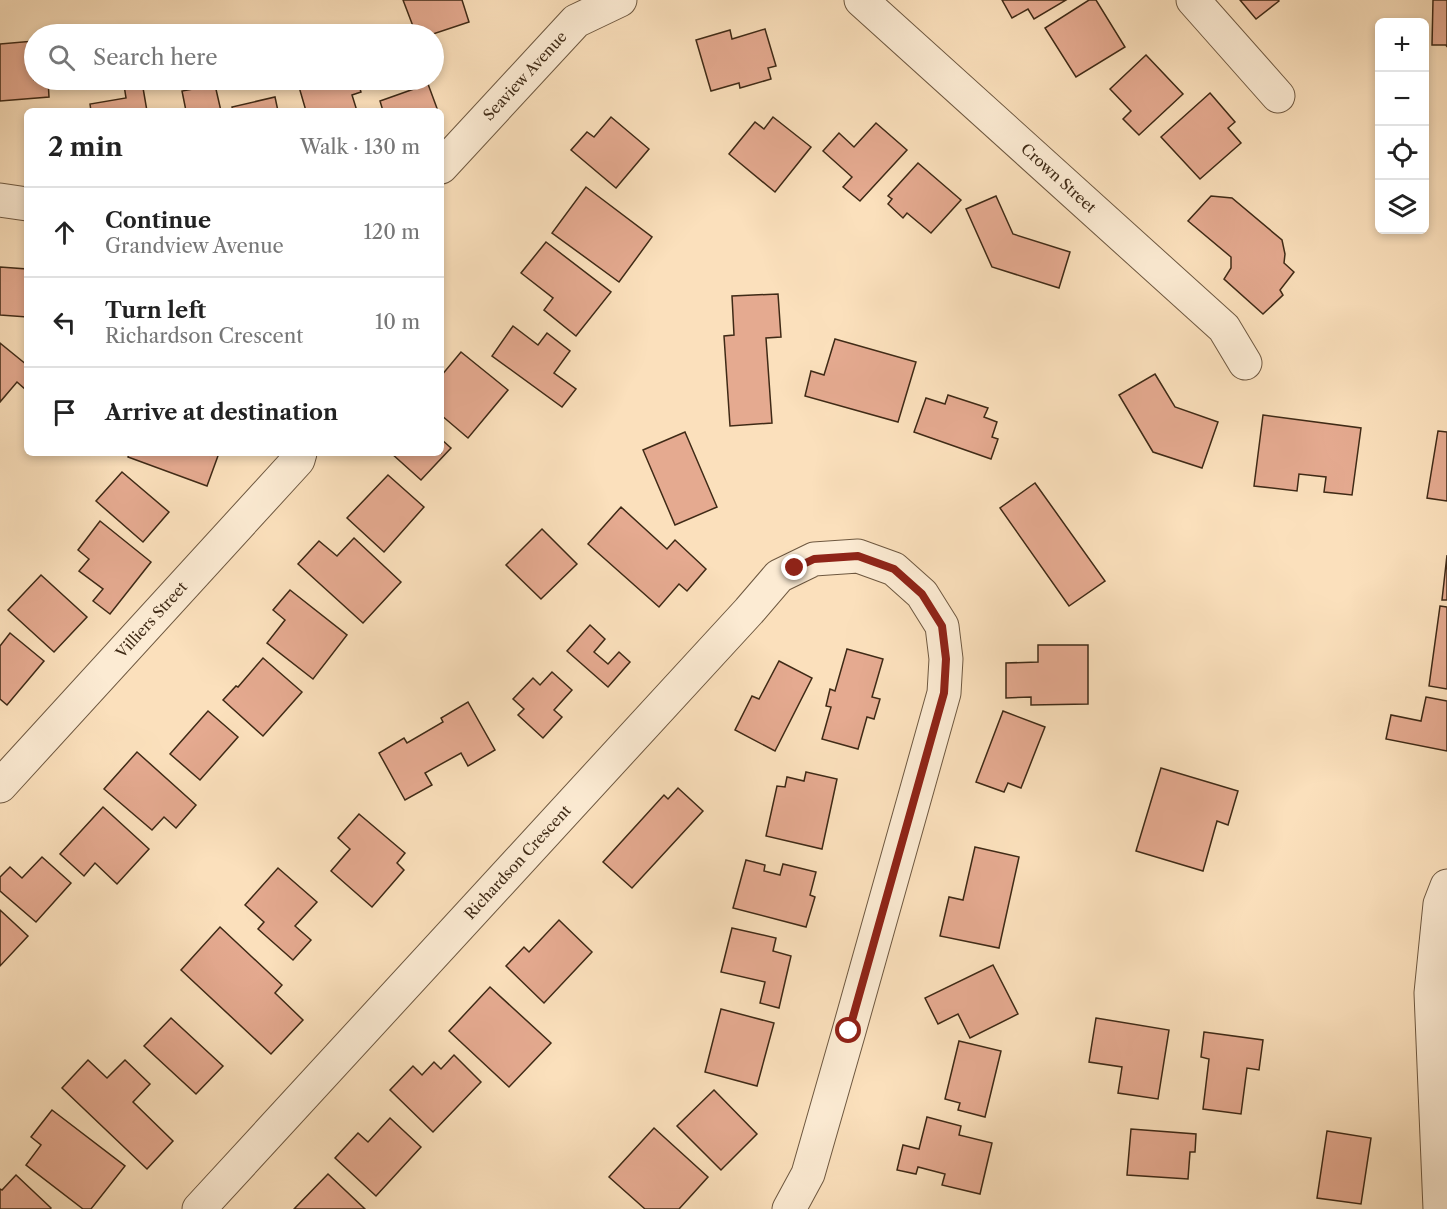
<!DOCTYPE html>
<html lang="en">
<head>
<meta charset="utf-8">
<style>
  :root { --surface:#fff; --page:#f2f2f2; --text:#222; --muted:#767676; --line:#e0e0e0 }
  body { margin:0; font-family:"Libre Caslon Text",serif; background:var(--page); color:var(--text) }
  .controls { position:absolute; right:18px; top:18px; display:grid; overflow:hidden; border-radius:9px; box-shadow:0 3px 9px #0003 }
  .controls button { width:54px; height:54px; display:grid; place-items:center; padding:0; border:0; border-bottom:2px solid var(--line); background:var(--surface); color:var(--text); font:30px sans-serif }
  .stop { position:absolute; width:18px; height:18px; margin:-14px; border:4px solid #8f2418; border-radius:50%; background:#fff }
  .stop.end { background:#8f2418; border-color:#fff; box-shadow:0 2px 6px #0008 }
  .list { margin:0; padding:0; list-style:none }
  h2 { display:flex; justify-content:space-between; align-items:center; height:78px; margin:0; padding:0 24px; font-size:26px }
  h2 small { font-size:20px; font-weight:400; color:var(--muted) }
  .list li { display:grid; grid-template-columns:39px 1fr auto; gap:18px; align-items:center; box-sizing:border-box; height:90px; padding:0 24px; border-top:2px solid var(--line) }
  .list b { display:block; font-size:22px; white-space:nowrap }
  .list p { margin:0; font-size:20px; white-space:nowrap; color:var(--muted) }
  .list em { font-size:20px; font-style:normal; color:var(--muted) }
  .icon { flex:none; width:33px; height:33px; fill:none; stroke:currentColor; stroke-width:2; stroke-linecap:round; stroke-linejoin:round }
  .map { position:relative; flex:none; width:1447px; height:1209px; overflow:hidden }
  .search { position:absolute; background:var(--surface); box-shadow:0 3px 9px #0003; left:24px; top:24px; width:420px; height:66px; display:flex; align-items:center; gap:15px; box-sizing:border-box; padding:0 21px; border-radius:33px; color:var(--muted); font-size:22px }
  .panel { position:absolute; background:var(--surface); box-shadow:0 3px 9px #0003; left:24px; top:108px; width:420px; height:348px; border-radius:9px }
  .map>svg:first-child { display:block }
  .building { fill:#e5aa90; stroke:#3f2a16; stroke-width:1.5 }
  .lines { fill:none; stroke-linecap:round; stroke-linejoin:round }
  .minor-casing { stroke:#6e5840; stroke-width:35 }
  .minor { stroke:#fcebd3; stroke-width:33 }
  .route { stroke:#8f2418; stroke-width:8 }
  .labels { text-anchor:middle; stroke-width:4.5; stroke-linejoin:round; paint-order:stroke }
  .street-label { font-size:15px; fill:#3f2a16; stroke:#fcebd3 }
</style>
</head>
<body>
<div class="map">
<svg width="1447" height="1209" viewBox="0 0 1447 1209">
  <rect width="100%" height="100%" fill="#fbe0bc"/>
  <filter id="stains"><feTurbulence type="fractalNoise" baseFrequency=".00333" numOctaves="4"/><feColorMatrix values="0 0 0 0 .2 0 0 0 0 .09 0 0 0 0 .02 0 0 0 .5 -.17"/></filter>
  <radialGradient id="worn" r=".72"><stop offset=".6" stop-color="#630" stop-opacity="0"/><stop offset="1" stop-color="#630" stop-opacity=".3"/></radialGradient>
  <g class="building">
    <path d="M 403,0 L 462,0 L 469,22 L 433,34 L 416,34 Z"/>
    <path d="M 1002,0 L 1066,0 L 1034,19 L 1028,9 L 1012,18 Z"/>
    <path d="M 1089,0 L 1096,0 L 1125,47 L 1076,77 L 1045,28 Z"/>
    <path d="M 1240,0 L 1278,0 L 1279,1 L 1256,19 Z"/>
    <path d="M 1433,0 L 1447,0 L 1447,47 L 1446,45 L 1432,45 Z"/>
    <path d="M 765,29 L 776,66 L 768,68 L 771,79 L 740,88 L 739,83 L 711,91 L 696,40 L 730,30 L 732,39 Z"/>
    <path d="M 34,41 L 34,80 L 48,80 L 49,97 L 0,101 L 0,44 Z"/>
    <path d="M 1146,55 L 1183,94 L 1139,135 L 1123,119 L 1131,111 L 1110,89 Z"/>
    <path d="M 297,80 L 357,80 L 361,92 L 352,95 L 357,111 L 306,111 Z"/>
    <path d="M 142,82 L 147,111 L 91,111 L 90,104 L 126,98 L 124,85 Z"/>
    <path d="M 428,84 L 438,111 L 383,111 L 380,101 Z"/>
    <path d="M 215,85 L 221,111 L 186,111 L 182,91 Z"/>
    <path d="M 1210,93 L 1235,122 L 1228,128 L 1241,143 L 1200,179 L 1161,137 Z"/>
    <path d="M 275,97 L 278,111 L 233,111 L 232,107 Z"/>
    <path d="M 611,117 L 649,149 L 616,188 L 571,150 L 587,132 L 594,137 Z"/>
    <path d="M 773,117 L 811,147 L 775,192 L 729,154 L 755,122 L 764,129 Z"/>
    <path d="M 876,123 L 907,150 L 860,201 L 843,187 L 852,177 L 823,151 L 839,133 L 854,147 Z"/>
    <path d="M 918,163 L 961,200 L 931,233 L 907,213 L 903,218 L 888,204 L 892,199 L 888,196 Z"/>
    <path d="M 586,187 L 652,237 L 619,282 L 552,233 Z"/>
    <path d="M 996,196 L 1013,234 L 1070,252 L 1059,288 L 992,267 L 966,209 Z"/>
    <path d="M 1211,196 L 1232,198 L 1282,240 L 1285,254 L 1284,263 L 1294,272 L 1280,290 L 1283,295 L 1263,314 L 1224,279 L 1231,268 L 1231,257 L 1188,221 Z"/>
    <path d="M 546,242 L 611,292 L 576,336 L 544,310 L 553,298 L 521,273 Z"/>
    <path d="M 0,267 L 27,269 L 27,317 L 0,315 Z"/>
    <path d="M 778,294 L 781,337 L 766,338 L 772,423 L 730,426 L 724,336 L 734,335 L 732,296 Z"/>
    <path d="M 513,326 L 538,345 L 547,333 L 570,351 L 554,373 L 576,389 L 562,407 L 492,356 Z"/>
    <path d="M 835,339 L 916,362 L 898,422 L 805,396 L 811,371 L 824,375 Z"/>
    <path d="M 0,343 L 27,365 L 27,386 L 25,389 L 17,382 L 0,402 Z"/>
    <path d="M 461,352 L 508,390 L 468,438 L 441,415 L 441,376 Z"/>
    <path d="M 1155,374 L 1175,407 L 1218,422 L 1202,468 L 1153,452 L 1119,395 Z"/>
    <path d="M 948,395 L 988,408 L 984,417 L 997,422 L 992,437 L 998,439 L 991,459 L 914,432 L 926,398 L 945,404 Z"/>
    <path d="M 1263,415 L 1361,428 L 1352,495 L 1324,492 L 1326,477 L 1299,474 L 1297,491 L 1254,486 Z"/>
    <path d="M 1438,431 L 1447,432 L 1447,501 L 1427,498 Z"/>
    <path d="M 685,432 L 717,507 L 675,525 L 643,450 Z"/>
    <path d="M 441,439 L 451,448 L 421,480 L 391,453 L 441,453 Z"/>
    <path d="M 129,453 L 219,453 L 207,486 L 128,457 Z"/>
    <path d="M 122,472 L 169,512 L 143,542 L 96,501 Z"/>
    <path d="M 388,475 L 424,507 L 384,552 L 347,518 Z"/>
    <path d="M 1035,483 L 1105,581 L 1069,606 L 1000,508 Z"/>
    <path d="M 621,507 L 667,549 L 675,540 L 706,569 L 687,591 L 679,584 L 659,607 L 588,544 Z"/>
    <path d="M 100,521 L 151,562 L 110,614 L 93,601 L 103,589 L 79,571 L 89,559 L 78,550 Z"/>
    <path d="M 542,529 L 577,564 L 541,599 L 506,565 Z"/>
    <path d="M 354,538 L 401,582 L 363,623 L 298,564 L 319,541 L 337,556 Z"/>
    <path d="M 1447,555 L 1447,600 L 1442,600 Z"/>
    <path d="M 41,575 L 87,617 L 54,652 L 8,610 Z"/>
    <path d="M 290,590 L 347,635 L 313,679 L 267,643 L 285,620 L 273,610 Z"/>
    <path d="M 1440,606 L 1447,607 L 1447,689 L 1429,686 Z"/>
    <path d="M 590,625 L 605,639 L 594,652 L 608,664 L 619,652 L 630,662 L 608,687 L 567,651 Z"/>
    <path d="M 10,633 L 44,661 L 7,705 L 0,699 L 0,646 Z"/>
    <path d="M 1038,645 L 1088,645 L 1088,704 L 1031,705 L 1031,697 L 1006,698 L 1006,663 L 1038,662 Z"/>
    <path d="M 847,649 L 883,659 L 872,697 L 880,699 L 874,719 L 867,717 L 858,749 L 822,739 L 831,707 L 826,706 L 830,689 L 835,691 Z"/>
    <path d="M 263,658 L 302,692 L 263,736 L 223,700 L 236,686 L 238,687 Z"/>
    <path d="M 779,661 L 812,678 L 775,751 L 735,730 L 752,696 L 759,699 Z"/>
    <path d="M 552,672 L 572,690 L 554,710 L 562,717 L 543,738 L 518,715 L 524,709 L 513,699 L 533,678 L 540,685 Z"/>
    <path d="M 1426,697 L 1447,701 L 1447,751 L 1386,739 L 1391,715 L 1421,721 Z"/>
    <path d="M 468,702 L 495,750 L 468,766 L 461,753 L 425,773 L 432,785 L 405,800 L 379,753 L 404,738 L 407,743 L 443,722 L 441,718 Z"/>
    <path d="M 208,711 L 238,737 L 200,780 L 170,754 Z"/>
    <path d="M 1003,711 L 1045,727 L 1021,788 L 1008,783 L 1004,792 L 976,782 Z"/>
    <path d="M 137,752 L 196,805 L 176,828 L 164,817 L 152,830 L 104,789 Z"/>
    <path d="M 1161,768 L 1238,791 L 1228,825 L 1217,821 L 1203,871 L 1136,851 Z"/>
    <path d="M 806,772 L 837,779 L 822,849 L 766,836 L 777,786 L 785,787 L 787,777 L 804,781 Z"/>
    <path d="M 678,788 L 703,811 L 632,888 L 603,862 L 664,795 L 668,799 Z"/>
    <path d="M 103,807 L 149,849 L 117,884 L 95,863 L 84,876 L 60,854 Z"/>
    <path d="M 359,814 L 405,853 L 397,863 L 404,870 L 372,907 L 331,871 L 350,849 L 338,838 Z"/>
    <path d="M 975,847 L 1019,857 L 999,948 L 940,936 L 949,897 L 963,900 Z"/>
    <path d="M 42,857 L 71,883 L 36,922 L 0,891 L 0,877 L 10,867 L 22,878 Z"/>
    <path d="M 746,860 L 765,865 L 764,871 L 780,875 L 783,864 L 816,872 L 810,895 L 815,897 L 806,927 L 733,908 Z"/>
    <path d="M 278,868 L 317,902 L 295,926 L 311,940 L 293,960 L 258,929 L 264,922 L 245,905 Z"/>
    <path d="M 0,910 L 28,936 L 0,966 Z"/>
    <path d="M 559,920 L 592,952 L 544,1003 L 506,966 L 524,947 L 529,952 Z"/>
    <path d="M 220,927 L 282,985 L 275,993 L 303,1020 L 271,1054 L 181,970 Z"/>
    <path d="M 732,928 L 776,938 L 773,951 L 791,956 L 779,1008 L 760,1003 L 765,982 L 721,972 Z"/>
    <path d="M 993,965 L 1018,1014 L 970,1038 L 958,1014 L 938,1024 L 925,998 Z"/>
    <path d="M 490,987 L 551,1043 L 509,1087 L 449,1031 Z"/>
    <path d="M 721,1009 L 774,1023 L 757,1086 L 705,1072 Z"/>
    <path d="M 171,1018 L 223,1066 L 196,1094 L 144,1046 Z"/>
    <path d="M 1096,1018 L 1169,1030 L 1158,1099 L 1118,1093 L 1122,1067 L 1089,1062 Z"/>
    <path d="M 1204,1032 L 1263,1040 L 1259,1070 L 1247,1068 L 1241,1114 L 1203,1109 L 1209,1059 L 1201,1057 Z"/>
    <path d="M 959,1041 L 1001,1051 L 985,1117 L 958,1110 L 960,1103 L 945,1099 Z"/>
    <path d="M 454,1055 L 481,1082 L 433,1132 L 390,1090 L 413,1066 L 422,1075 L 434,1062 L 441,1069 Z"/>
    <path d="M 88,1060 L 107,1078 L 125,1060 L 150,1084 L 133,1102 L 173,1141 L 147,1169 L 62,1088 Z"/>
    <path d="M 714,1090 L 757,1134 L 721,1170 L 677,1126 Z"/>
    <path d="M 52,1110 L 125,1166 L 91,1209 L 83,1209 L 26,1165 L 41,1145 L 31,1137 Z"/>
    <path d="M 927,1117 L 961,1126 L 959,1135 L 992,1143 L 980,1194 L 942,1185 L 945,1174 L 918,1167 L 916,1174 L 897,1170 L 903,1145 L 919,1149 Z"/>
    <path d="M 390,1118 L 421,1147 L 376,1196 L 335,1158 L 358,1133 L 368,1142 Z"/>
    <path d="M 654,1128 L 708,1177 L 679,1209 L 645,1209 L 609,1177 Z"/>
    <path d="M 1131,1129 L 1196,1134 L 1195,1152 L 1190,1152 L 1188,1179 L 1127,1175 Z"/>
    <path d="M 1327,1131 L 1371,1138 L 1361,1204 L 1317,1198 Z"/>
    <path d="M 328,1174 L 365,1209 L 294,1209 Z"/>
    <path d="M 16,1175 L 51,1208 L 50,1209 L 0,1209 L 0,1189 L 2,1190 Z"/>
  </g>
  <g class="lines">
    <defs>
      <g id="minor">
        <path id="s1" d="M 861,0 L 1224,328 L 1245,363"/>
        <path d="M 1193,0 L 1278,96"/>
        <path id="s2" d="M 441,167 L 576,21 L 620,0"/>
        <path d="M 0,200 L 27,204"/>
        <path id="s3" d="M 0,786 L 298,460 L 300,453"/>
        <path id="s4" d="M 199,1209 L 749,611 L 779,576 L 814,559 L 858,556 L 894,569 L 922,594 L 942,626 L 946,659 L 944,693 L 849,1031 L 808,1174 L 789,1209"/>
        <path d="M 1440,1209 L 1431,993 L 1440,904 L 1447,886"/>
      </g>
    </defs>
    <use href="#minor" class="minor-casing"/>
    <use href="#minor" class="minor"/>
  </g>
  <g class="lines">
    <path class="route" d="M 795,568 L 814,559 L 858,556 L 894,569 L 922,594 L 942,626 L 946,659 L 944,693 L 849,1031"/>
  </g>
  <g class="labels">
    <g class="street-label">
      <text dy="5" stroke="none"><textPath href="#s2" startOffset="124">Seaview Avenue</textPath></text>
      <text dy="5" stroke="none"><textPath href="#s1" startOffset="266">Crown Street</textPath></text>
      <text dy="5" stroke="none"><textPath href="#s3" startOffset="225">Villiers Street</textPath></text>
      <text dy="5" stroke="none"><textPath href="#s4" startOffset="471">Richardson Crescent</textPath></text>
    </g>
  </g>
  <rect width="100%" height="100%" filter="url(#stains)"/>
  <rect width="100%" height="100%" fill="url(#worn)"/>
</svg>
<div class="controls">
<button>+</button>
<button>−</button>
<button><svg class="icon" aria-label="locate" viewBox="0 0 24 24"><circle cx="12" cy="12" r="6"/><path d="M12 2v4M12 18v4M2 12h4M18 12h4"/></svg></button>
<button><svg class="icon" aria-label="layers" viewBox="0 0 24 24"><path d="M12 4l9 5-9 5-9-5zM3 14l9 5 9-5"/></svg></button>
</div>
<div class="stop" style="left:849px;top:1031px"></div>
<div class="stop end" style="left:795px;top:568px"></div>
<div class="search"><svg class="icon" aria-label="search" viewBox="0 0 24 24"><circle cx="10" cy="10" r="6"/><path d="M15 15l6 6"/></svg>Search here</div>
<section class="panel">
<h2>2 min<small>Walk · 130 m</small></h2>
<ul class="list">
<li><svg class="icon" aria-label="ahead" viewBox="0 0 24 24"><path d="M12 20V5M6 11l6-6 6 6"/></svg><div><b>Continue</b><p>Grandview Avenue</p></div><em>120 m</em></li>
<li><svg class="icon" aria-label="left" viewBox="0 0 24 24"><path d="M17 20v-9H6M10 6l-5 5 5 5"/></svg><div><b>Turn left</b><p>Richardson Crescent</p></div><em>10 m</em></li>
<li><svg class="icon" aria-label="arrive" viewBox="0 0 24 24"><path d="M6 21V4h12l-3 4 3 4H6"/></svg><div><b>Arrive at destination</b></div></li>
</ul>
</section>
</div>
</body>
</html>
